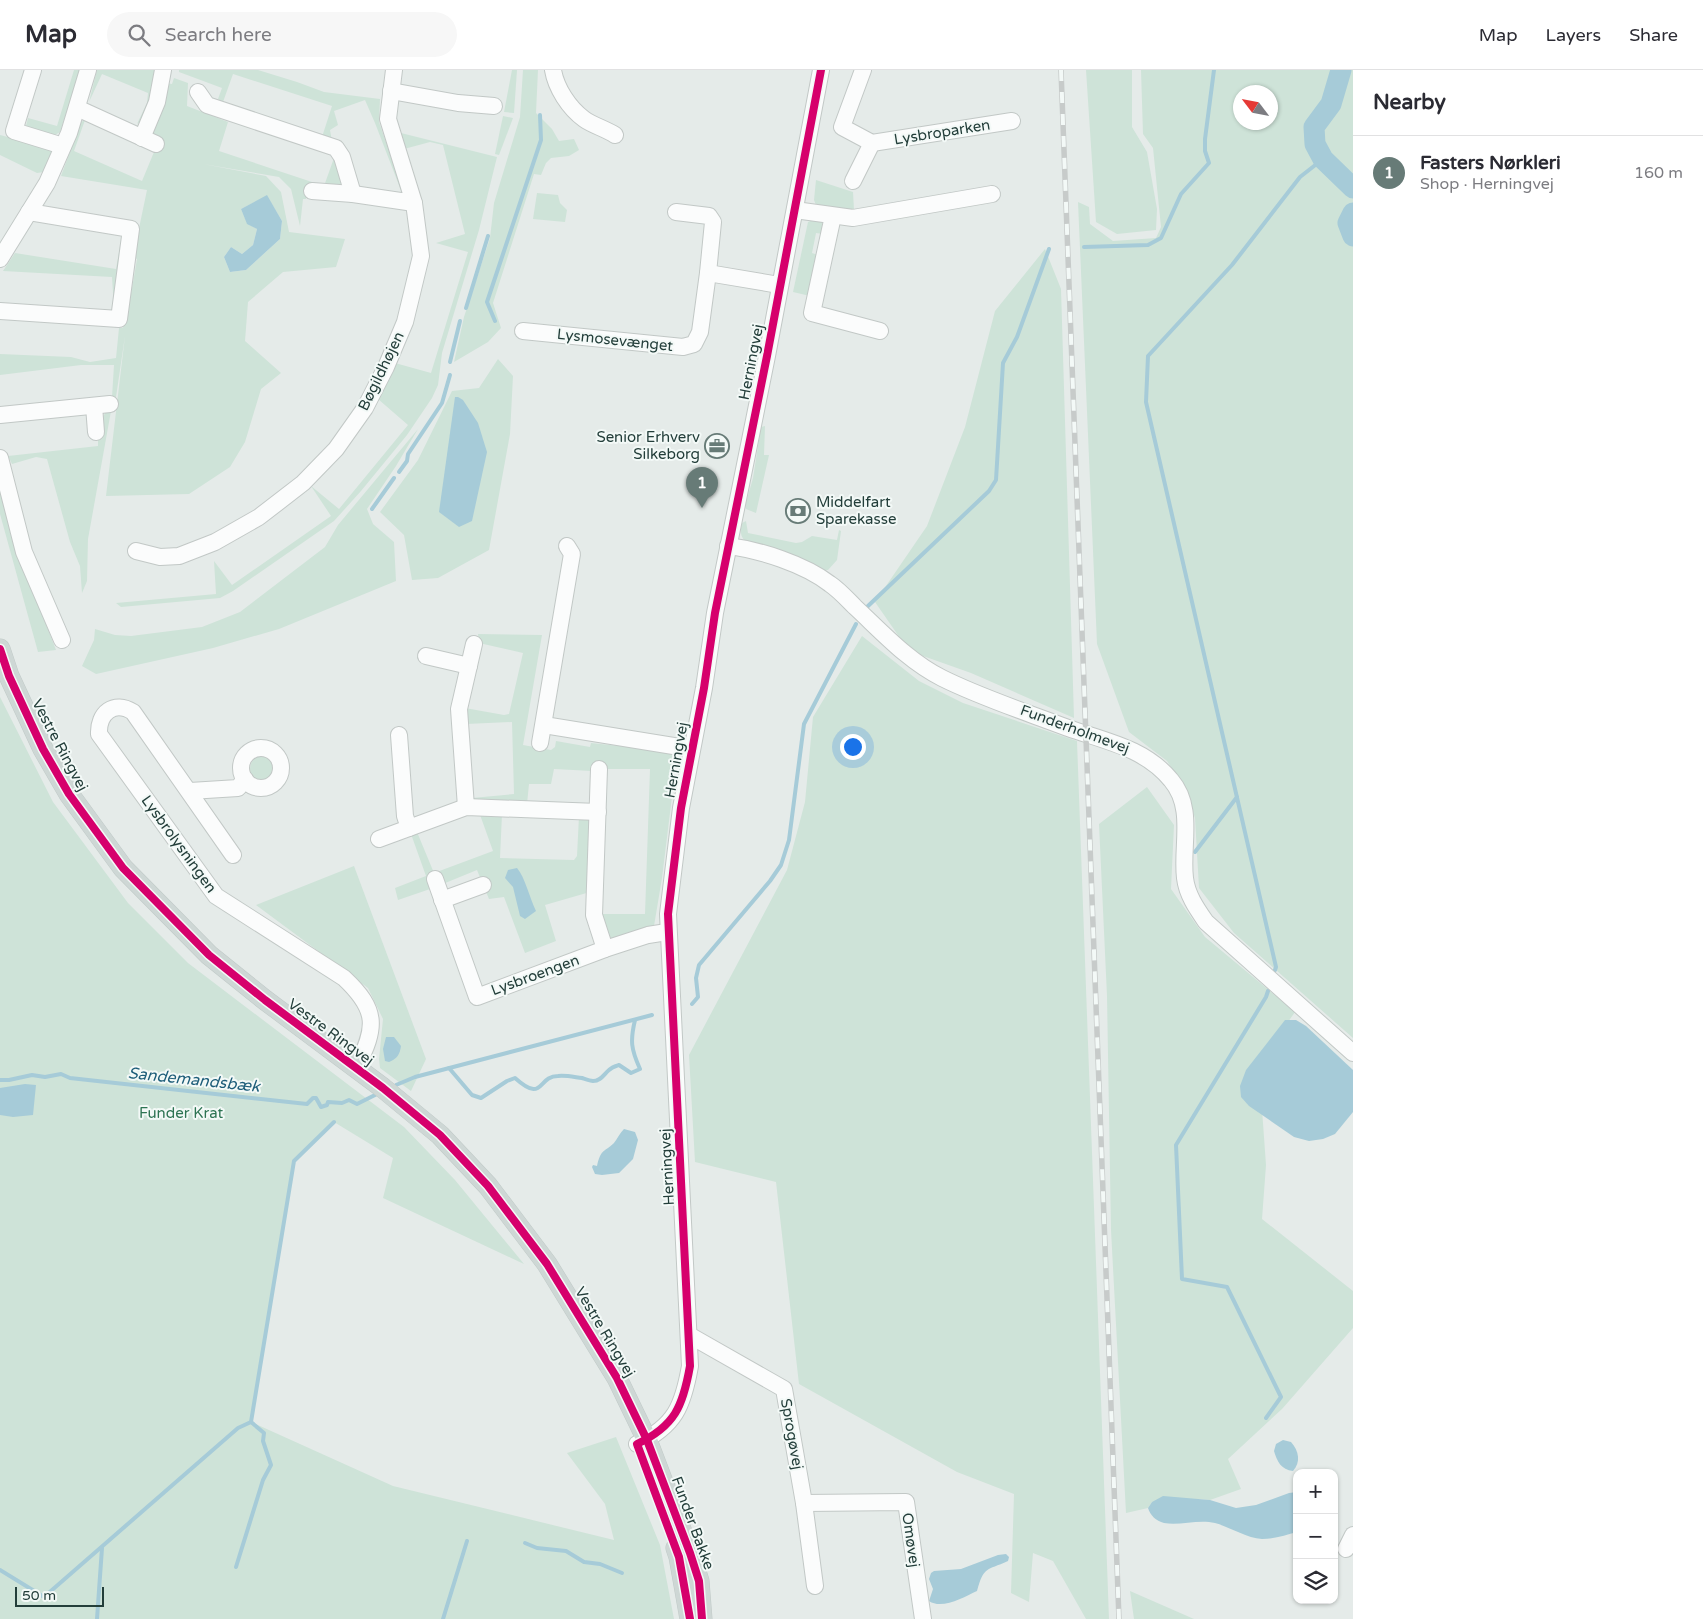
<!DOCTYPE html>
<html lang="en">
<head>
<meta charset="utf-8">
<style>
  :root { --surface:#fff; --page:#f7f7f7; --text:#2b2b33; --muted:#7c7c81; --line:#e1e1e2; --accent:#677b77 }
  body { margin:0; font-family:"Varela Round",sans-serif; background:var(--page); color:var(--text) }
  .controls { position:absolute; right:15px; bottom:15px; display:grid; overflow:hidden; border-radius:10px; box-shadow:0 1px 4px #0004 }
  .controls button { width:45px; height:45px; display:grid; place-items:center; padding:0; border:0; border-bottom:1px solid var(--line); background:var(--surface); color:var(--text); font:25px sans-serif }
  .compass { position:absolute; left:1233px; top:15px; width:45px; height:45px; border-radius:50%; background:var(--surface); box-shadow:0 1px 4px #0004; rotate:302deg }
  .scale { position:absolute; left:15px; bottom:12px; width:89px; box-sizing:border-box; padding-left:5px; border:2px solid #233e3a; border-top:0; font-size:14px; line-height:18px; white-space:nowrap; color:#233e3a; -webkit-text-stroke:4px #f3f9f7; paint-order:stroke }
  .you { position:absolute; left:852px; top:676px; width:18px; height:18px; margin:-12px; border:4px solid #fff; border-radius:50%; background:#1a73e8; box-shadow:0 0 0 8px #1a73e833 }
  .badge { display:grid; place-items:center; width:32px; height:32px; border-radius:50%; background:var(--accent); color:#fff; font-size:16px; font-weight:700 }
  .pin { position:absolute; translate:-50% -41px; filter:drop-shadow(0 1px 2px #0008) }
  .pin::after { content:''; position:absolute; top:26px; width:18px; height:15px; background:inherit; clip-path:polygon(0 0,100% 0,50% 100%) }
  .list { margin:0; padding:0; list-style:none }
  h2 { display:flex; justify-content:space-between; align-items:center; height:65px; margin:0; padding:0 20px; font-size:21px }
  h2 small { font-size:16px; font-weight:400; color:var(--muted) }
  .list li { display:grid; grid-template-columns:32px 1fr auto; gap:15px; align-items:center; box-sizing:border-box; height:75px; padding:0 20px; border-top:1px solid var(--line) }
  .list b { display:block; font-size:19px; white-space:nowrap }
  .list p { margin:0; font-size:16px; white-space:nowrap; color:var(--muted) }
  .list em { font-size:16px; font-style:normal; color:var(--muted) }
  .icon { flex:none; width:28px; height:28px; fill:none; stroke:currentColor; stroke-width:2; stroke-linecap:round; stroke-linejoin:round }
  .map { position:relative; flex:none; width:1353px; height:1549px; overflow:hidden }
  header { display:flex; align-items:center; gap:30px; box-sizing:border-box; height:70px; padding:0 25px; background:var(--surface); border-bottom:1px solid var(--line) }
  header strong { font-size:24px }
  nav { display:flex; gap:28px; margin-inline-start:auto; font-size:18px }
  .search { width:350px; height:45px; background:var(--page); display:flex; align-items:center; gap:12px; box-sizing:border-box; padding:0 18px; border-radius:28px; color:var(--muted); font-size:19px }
  main { display:flex }
  aside { flex:1; background:var(--surface) }
  .map>svg:first-child { display:block }
  .green { fill:#cee3d8; fill-rule:evenodd }
  .water { fill:#a6cbd8 }
  .lines { fill:none; stroke-linecap:round; stroke-linejoin:round }
  .stream { stroke:#a6cbd8; stroke-width:4 }
  .river { stroke:#a6cbd8; stroke-width:21 }
  .minor-casing { stroke:#c2c8c6; stroke-width:18 }
  .major-casing { stroke:#c1cac8; stroke-width:21 }
  .minor { stroke:#fbfcfc; stroke-width:16 }
  .major { stroke:#ced7d5; stroke-width:20 }
  .rail-casing { stroke:#c7cbca; stroke-width:5.5 }
  .rail { stroke:#f3f9f7; stroke-width:4; stroke-dasharray:11; stroke-linecap:butt }
  .cycleway-casing { stroke:#f3f9f7; stroke-width:11 }
  .cycleway { stroke:#d6006c; stroke-width:8 }
  .labels { text-anchor:middle; stroke-width:4; stroke-linejoin:round; paint-order:stroke }
  .street-label { font-size:15px; fill:#233e3a; stroke:#f3f9f7 }
  .poi-label { font-size:15px; fill:#233e3a; stroke:#f3f9f7; text-anchor:end }
  .park-label { font-size:15px; fill:#2d7453; stroke:#f3f9f7 }
  .water-label { font-size:16px; font-style:italic; fill:#1d5d79; stroke:#f3f9f7 }
</style>
</head>
<body>
<header>
<strong>Map</strong>
<div class="search"><svg class="icon" aria-label="search" viewBox="0 0 24 24"><circle cx="10" cy="10" r="6"/><path d="M15 15l6 6"/></svg>Search here</div>
<nav><a>Map</a><a>Layers</a><a>Share</a></nav>
</header>
<main>
<div class="map">
<svg width="1353" height="1549" viewBox="0 0 1353 1549">
  <rect width="100%" height="100%" fill="#e5ebe9"/>
  <g class="green">
    <path d="M 74,0 L 80,0 L 60,62 L 55,65 L 26,56 L 28,48 L 57,56 Z"/>
    <path d="M 97,0 L 156,0 C 153,15 151,46 137,54 L 147,33 L 148,23 L 102,4 L 89,32 Z"/>
    <path d="M 179,0 L 258,0 L 297,12 L 324,22 L 380,29 L 379,52 L 403,122 L 402,123 L 375,53 L 365,30 L 334,41 L 338,55 L 330,60 L 332,71 L 322,67 L 332,36 L 233,4 L 223,32 L 218,29 L 222,18 L 179,2 Z"/>
    <path d="M 512,0 L 517,0 L 514,43 L 504,42 Z"/>
    <path d="M 523,0 L 538,0 L 536,43 L 552,59 L 559,71 L 574,69 L 579,80 L 569,86 L 551,88 L 546,93 L 541,105 L 534,104 L 493,233 L 501,258 L 488,272 L 454,292 L 464,247 L 490,168 L 494,133 L 520,47 Z"/>
    <path d="M 1086,0 L 1132,0 L 1132,57 L 1147,82 L 1157,139 L 1156,160 L 1117,164 L 1096,152 Z"/>
    <path d="M 1141,0 L 1353,0 L 1353,968 L 1234,863 L 1199,818 L 1195,748 L 1186,720 L 1167,691 L 1129,662 L 1097,574 L 1078,132 L 1089,137 L 1090,154 L 1113,171 L 1156,168 L 1161,157 L 1153,78 L 1143,64 ZM 1240,22 L 1270,22 L 1270,52 L 1240,52 Z"/>
    <path d="M 174,8 L 188,13 L 187,36 L 228,52 L 219,81 L 324,116 L 334,88 L 342,111 L 340,115 L 330,118 L 308,116 L 306,129 L 303,129 L 300,156 L 291,119 L 279,107 L 203,94 L 266,106 L 281,122 L 289,162 L 345,169 L 336,197 L 283,202 L 248,232 L 245,271 L 281,303 L 261,319 L 245,372 L 230,397 L 189,424 L 106,426 L 125,266 L 116,327 L 112,327 L 114,295 L 81,295 L 0,305 L 0,284 L 71,287 L 90,292 L 116,288 L 119,258 L 123,258 L 127,231 L 130,230 L 137,189 L 133,187 L 147,120 L 61,106 L 81,52 L 85,50 L 74,81 L 142,111 L 159,70 L 152,64 L 162,33 L 165,13 L 172,14 ZM 267,126 L 282,151 L 280,169 L 246,200 L 230,202 L 224,187 L 231,177 L 242,184 L 253,175 L 257,159 L 247,153 L 241,139 Z"/>
    <path d="M 503,46 L 513,48 L 499,85 L 495,84 Z"/>
    <path d="M 397,62 L 497,87 L 479,160 L 442,283 L 438,315 L 432,328 L 407,365 L 361,421 L 334,451 L 233,521 L 220,528 L 121,537 L 116,533 L 216,524 L 214,491 L 232,515 L 331,446 L 311,416 L 339,439 L 408,355 L 378,329 L 395,293 L 431,303 L 468,182 L 436,173 L 465,164 L 443,75 L 430,72 L 404,79 Z"/>
    <path d="M 0,65 L 51,78 L 53,85 L 44,102 L 37,103 L 0,85 Z"/>
    <path d="M 816,110 L 853,122 L 854,140 L 816,135 L 814,130 Z"/>
    <path d="M 537,123 L 558,125 L 560,133 L 567,140 L 565,152 L 533,149 Z"/>
    <path d="M 818,148 L 821,151 L 825,158 L 823,164 L 816,163 L 812,183 L 818,185 L 810,226 L 793,222 L 808,152 Z"/>
    <path d="M 122,165 L 114,238 L 112,207 L 3,201 L 15,183 L 116,199 Z"/>
    <path d="M 1045,179 L 1061,219 L 1074,648 L 971,603 L 909,581 L 875,532 L 927,456 L 965,357 L 995,241 Z"/>
    <path d="M 498,289 L 513,306 L 510,364 L 489,480 L 438,508 L 412,510 L 404,465 L 380,442 L 418,390 L 452,321 L 479,318 Z"/>
    <path d="M 106,341 L 111,341 L 88,469 L 87,511 L 82,523 L 80,496 L 70,472 L 47,389 L 36,387 L 12,394 L 8,386 L 98,376 L 98,365 L 104,363 L 103,347 Z"/>
    <path d="M 765,356 L 764,385 L 769,385 L 756,443 L 746,439 L 745,436 L 753,408 L 761,357 Z"/>
    <path d="M 418,359 L 396,396 L 367,439 L 373,454 L 394,472 L 396,511 L 279,559 L 213,578 L 96,604 L 82,596 L 94,570 L 95,559 L 115,565 L 131,566 L 202,557 L 240,542 L 325,477 L 338,455 Z"/>
    <path d="M 0,412 L 35,526 L 56,580 L 38,582 L 0,444 Z"/>
    <path d="M 746,451 L 748,463 L 796,473 L 802,472 L 812,466 L 837,470 L 839,460 L 841,461 L 837,490 L 828,500 L 819,500 L 748,473 C 740,468 740,462 742,453 Z"/>
    <path d="M 478,564 L 542,565 L 523,675 L 551,680 L 555,677 L 556,671 L 590,677 L 591,673 L 667,681 L 674,687 L 676,694 L 662,808 L 654,856 L 615,871 L 609,867 L 601,844 L 645,844 L 650,699 L 594,699 L 592,701 L 554,699 L 551,714 L 529,714 L 527,734 L 477,731 L 472,728 L 514,724 L 512,652 L 466,654 L 465,638 L 504,645 L 509,644 L 523,583 L 479,573 Z"/>
    <path d="M 862,566 L 919,611 L 963,633 L 1077,671 L 1109,1549 L 1086,1549 L 1053,1491 L 1033,1483 L 1029,1532 L 1011,1523 L 1014,1424 L 957,1402 L 799,1314 L 776,1112 L 695,1092 L 689,985 L 787,800 L 805,732 L 813,647 Z"/>
    <path d="M 0,627 L 53,732 L 128,833 L 188,893 L 404,1057 L 455,1110 L 524,1194 L 383,1128 L 393,1088 L 334,1052 L 294,1092 L 251,1352 L 393,1416 L 614,1470 L 605,1434 L 567,1383 L 616,1367 L 660,1475 L 674,1549 L 0,1549 Z"/>
    <circle cx="264" cy="699" r="14"/>
    <path d="M 1147,717 L 1174,755 L 1171,819 L 1205,867 L 1295,942 L 1241,1019 L 1262,1039 L 1266,1095 L 1262,1149 L 1353,1221 L 1353,1258 L 1282,1339 L 1228,1389 L 1241,1419 L 1210,1430 L 1199,1429 L 1152,1432 L 1148,1438 L 1126,1443 L 1111,1160 L 1107,926 L 1099,754 Z"/>
    <path d="M 479,742 L 502,744 L 500,788 L 574,790 L 577,786 L 579,746 L 589,749 L 592,753 L 590,822 L 545,835 L 556,871 L 525,883 L 504,827 L 489,829 L 477,800 L 433,818 L 398,830 L 395,818 L 426,806 L 411,764 L 417,762 L 434,803 L 493,781 Z"/>
    <path d="M 354,796 L 426,989 L 411,1021 L 380,998 L 379,989 L 383,949 L 368,918 L 256,835 Z"/>
    <path d="M 1130,1521 L 1194,1549 L 1134,1549 Z"/>
  </g>
  <g class="water">
    <path d="M 267,125 L 282,151 L 280,169 L 246,200 L 230,202 L 224,187 L 231,177 L 242,184 L 253,175 L 257,159 L 247,154 L 241,139 Z"/>
    <path d="M 455,327 L 458,327 L 463,330 L 478,353 L 487,382 L 472,451 L 459,457 L 439,442 Z"/>
    <path d="M 517,798 C 525,807 530,829 536,841 L 525,849 L 520,846 L 513,817 L 505,808 L 508,800 Z"/>
    <path d="M 1285,950 L 1296,950 L 1306,956 L 1353,1000 L 1353,1042 L 1335,1064 L 1323,1069 L 1309,1071 L 1294,1067 L 1249,1036 L 1241,1027 L 1240,1016 L 1246,1000 Z"/>
    <path d="M 386,967 L 394,967 L 401,976 C 400,984 397,989 389,992 L 385,991 L 383,979 Z"/>
    <path d="M 25,1014 L 36,1015 L 33,1045 L 13,1047 L 0,1045 L 0,1018 Z"/>
    <path d="M 624,1059 L 635,1062 L 638,1070 L 633,1089 L 619,1103 L 602,1105 L 595,1104 L 592,1097 L 593,1095 L 597,1096 C 601,1079 603,1083 614,1073 C 617,1069 620,1063 624,1059 Z"/>
    <path d="M 1283,1370 L 1291,1372 C 1299,1381 1301,1392 1293,1401 C 1281,1400 1277,1391 1274,1381 L 1276,1374 Z"/>
    <path d="M 1297,1422 L 1297,1462 C 1286,1465 1274,1469 1262,1469 C 1246,1468 1230,1457 1215,1453 C 1198,1449 1180,1456 1164,1453 C 1156,1451 1150,1445 1148,1438 L 1152,1432 L 1163,1426 L 1210,1430 L 1236,1438 L 1256,1435 L 1289,1423 Z"/>
    <path d="M 1006,1484 L 1009,1487 L 1008,1491 C 986,1501 984,1496 977,1521 C 964,1527 942,1540 929,1531 L 933,1519 L 929,1509 L 931,1503 L 934,1501 L 961,1499 L 998,1485 Z"/>
  </g>
  <g class="lines">
    <g class="stream">
      <path d="M 1084,177 L 1148,175 L 1161,168 L 1181,124 L 1209,93 L 1205,81 L 1205,69 L 1214,0"/>
      <path d="M 466,238 L 488,166"/>
      <path d="M 495,251 L 487,232 L 541,70 L 540,45"/>
      <path d="M 450,292 L 460,251"/>
      <path d="M 399,402 L 407,391 L 408,384 L 442,333 L 450,305"/>
      <path d="M 372,439 L 394,408"/>
      <path d="M 868,536 L 989,421 L 996,410 L 1003,293 L 1017,267 L 1049,179"/>
      <path d="M 1195,782 L 1237,727"/>
      <path d="M 1275,900 L 1276,897 L 1146,332 L 1148,286 L 1232,195 L 1300,107 L 1323,89"/>
      <path d="M 692,934 L 698,927 L 696,908 L 699,895 L 770,811 L 781,795 L 789,770 L 804,654 L 856,554"/>
      <path d="M 449,998 L 472,1025 L 481,1028 L 507,1011 L 515,1008 C 544,1034 537,1006 558,1006 C 565,1005 574,1007 582,1008 C 585,1009 590,1011 593,1011 C 601,1011 604,1004 609,1000 C 612,997 616,996 619,995 L 631,1003 L 640,999 C 631,979 630,971 635,950"/>
      <path d="M 0,1010 L 9,1010 L 32,1005 L 45,1007 L 61,1004 L 70,1008 L 307,1034 L 313,1028 L 316,1028 L 321,1037 L 327,1035 L 328,1032 L 342,1033 L 349,1030 L 357,1034 L 375,1025"/>
      <path d="M 396,1015 L 415,1007 L 652,945"/>
      <path d="M 1266,1348 L 1281,1327 L 1227,1217 L 1182,1209 L 1176,1075 L 1266,927 L 1268,921"/>
      <path d="M 525,1473 L 537,1478 L 566,1481 L 584,1492 L 600,1494 L 622,1503"/>
      <path d="M 236,1497 L 263,1410 L 271,1395 L 263,1371 L 264,1363 L 251,1352"/>
      <path d="M 0,1500 L 44,1527 L 238,1358 L 251,1352 L 294,1091 L 334,1052"/>
      <path d="M 97,1549 L 102,1478"/>
      <path d="M 443,1549 L 467,1471"/>
    </g>
    <g class="river">
      <path d="M 1341,0 L 1331,34 L 1314,57 L 1315,74 L 1323,89 L 1353,118"/>
      <path d="M 1353,143 L 1348,153 L 1353,166"/>
    </g>
    <defs>
      <g id="minor">
        <path d="M 33,0 L 14,61 L 63,76"/>
        <path d="M 553,0 C 556,18 569,38 584,49 C 592,55 606,59 615,65"/>
        <path d="M 863,0 L 842,57 L 872,73 L 1012,51"/>
        <path d="M 391,21 L 458,33 L 494,36"/>
        <path d="M 198,22 L 207,35 L 336,78 L 342,87 L 353,124"/>
        <path d="M 77,38 L 156,74"/>
        <path d="M 142,68 L 157,32 L 163,0"/>
        <path d="M 853,111 L 872,73"/>
        <path d="M 312,121 L 353,124 L 414,133 L 388,49 L 394,0"/>
        <path d="M 795,140 L 853,148 L 992,124"/>
        <path d="M 676,142 L 709,146 L 713,152 L 708,203 L 779,215"/>
        <path d="M 833,146 L 812,243 L 880,261"/>
        <path d="M 0,189 L 47,113 L 69,63 L 88,0"/>
        <path d="M 0,241 L 119,249 L 131,159 L 29,142"/>
        <path d="M 523,261 L 683,277 L 694,274 L 700,262 L 708,203"/>
        <path d="M 94,336 L 96,362"/>
        <path d="M 0,345 L 110,334"/>
        <path d="M 0,388 L 24,482 L 62,570"/>
        <path d="M 728,476 C 760,480 804,494 830,514 C 839,520 847,529 855,537 C 882,562 908,591 942,608 C 982,628 1026,642 1068,658 C 1105,671 1145,678 1171,710 C 1195,738 1181,776 1185,808 C 1187,825 1197,839 1206,852 L 1353,983"/>
        <path d="M 136,481 L 160,487 L 179,486 L 215,472 L 259,447 L 303,413 L 336,379 L 365,338 L 386,297 L 405,252 L 421,186 L 414,133"/>
        <path d="M 426,586 L 469,596"/>
        <path d="M 544,655 L 692,679"/>
        <path d="M 399,665 L 405,746 L 409,758"/>
        <path d="M 540,673 L 572,484 L 567,476"/>
        <circle cx="261" cy="698" r="20"/>
        <path d="M 599,699 L 594,845 L 605,879"/>
        <path d="M 190,721 L 238,718 L 245,709"/>
        <path d="M 466,737 L 459,639 L 474,574"/>
        <path d="M 379,769 L 466,737 L 598,742"/>
        <path d="M 233,785 L 133,642 C 114,630 98,643 99,664 L 216,826 L 344,908 C 378,940 377,957 356,998"/>
        <path d="M 435,809 L 477,927 L 605,879 L 648,865 L 667,862"/>
        <path d="M 442,830 L 483,815"/>
        <path d="M 689,1265 L 784,1319 L 804,1433 L 815,1516"/>
        <path d="M 637,1374 C 675,1356 683,1336 690,1296 L 668,844 L 681,738 L 704,618 L 715,543 L 767,286 L 821,0"/>
        <path d="M 804,1433 L 906,1432 L 923,1549"/>
        <path d="M 1346,1479 L 1353,1465"/>
      </g>
      <g id="major">
        <path d="M 0,579 L 9,606 L 43,679 L 69,724 L 123,798 L 209,885 L 265,930 L 383,1018 L 440,1065 L 488,1116 L 547,1194 L 617,1308 L 647,1370 L 690,1483 L 699,1511 L 702,1549"/>
        <path d="M 676,1478 L 679,1487 L 690,1549"/>
      </g>
    </defs>
    <use href="#minor" class="minor-casing"/>
    <use href="#major" class="major-casing"/>
    <use href="#minor" class="minor"/>
    <use href="#major" class="major"/>
    <defs>
      <path id="rail" d="M 1061,0 L 1119,1549"/>
    </defs>
    <use href="#rail" class="rail-casing"/>
    <use href="#rail" class="rail"/>
    <defs>
      <g id="cycleway">
        <path d="M 0,579 L 9,606 L 43,679 L 69,724 L 123,798 L 209,885 L 265,930 L 383,1018 L 440,1065 L 488,1116 L 547,1194 L 617,1308 L 647,1370 L 690,1483 L 699,1511 L 702,1549"/>
        <path d="M 690,1549 L 679,1487 L 637,1374 C 675,1356 683,1336 690,1296 L 668,844 L 681,738 L 704,618 L 715,543 L 767,286 L 821,0"/>
      </g>
    </defs>
    <use href="#cycleway" class="cycleway-casing"/>
    <use href="#cycleway" class="cycleway"/>
  </g>
  <defs>
    <symbol id="office-ring" viewBox="-11 -11 22 22"><circle r="9.5" fill="#f3f9f7" stroke="#677b77" stroke-width="1.5"/><path d="M-6-3h4V-5.5h4V-3h4V5H-6ZM-1-4.5V-3h2v-1.5ZM-6 0V1H6V0Z" fill="#677b77"/></symbol>
    <symbol id="bank-ring" viewBox="-11 -11 22 22"><circle r="9.5" fill="#f3f9f7" stroke="#677b77" stroke-width="1.5"/><path d="M-6-4H6V4H-6ZM0-2.3a2.3 2.3 0 1 0 0 4.6a2.3 2.3 0 1 0 0-4.6Z" fill="#677b77"/></symbol>
  </defs>
  <g fill-rule="evenodd">
    <use href="#office-ring" x="703" y="362" width="28" height="28"/>
    <use href="#bank-ring" x="784" y="427" width="28" height="28"/>
  </g>
  <g class="labels">
    <g class="street-label">
      <text transform="translate(942 62) rotate(-9)" y="5">Lysbroparken</text>
      <text transform="translate(615 270) rotate(6)" y="5">Lysmosevænget</text>
      <text transform="translate(751 292) rotate(-79)" y="5">Herningvej</text>
      <text transform="translate(381 301) rotate(-64)" y="5">Bøgildhøjen</text>
      <text transform="translate(1075 659) rotate(20)" y="5">Funderholmevej</text>
      <text transform="translate(60 675) rotate(62)" y="5">Vestre Ringvej</text>
      <text transform="translate(676 690) rotate(-80)" y="5">Herningvej</text>
      <text transform="translate(179 774) rotate(54)" y="5">Lysbrolysningen</text>
      <text transform="translate(535 905) rotate(-20)" y="5">Lysbroengen</text>
      <text transform="translate(331 962) rotate(36)" y="5">Vestre Ringvej</text>
      <text transform="translate(667 1097) rotate(-93)" y="5">Herningvej</text>
      <text transform="translate(605 1262) rotate(59)" y="5">Vestre Ringvej</text>
      <text transform="translate(792 1364) rotate(80)" y="5">Sprogøvej</text>
      <text transform="translate(693 1453) rotate(70)" y="5">Funder Bakke</text>
      <text transform="translate(911 1470) rotate(82)" y="5">Omøvej</text>
    </g>
    <g class="poi-label">
      <text x="700" y="372">Senior Erhverv<tspan x="700" dy="17">Silkeborg</tspan></text>
      <text x="816" y="437" text-anchor="start">Middelfart<tspan x="816" dy="17">Sparekasse</tspan></text>
    </g>
    <g class="park-label">
      <text x="181" y="1048">Funder Krat</text>
    </g>
    <g class="water-label">
      <text transform="translate(194 1009) rotate(6)" y="6">Sandemandsbæk</text>
    </g>
  </g>
</svg>
<div class="controls">
<button>+</button>
<button>−</button>
<button><svg class="icon" aria-label="layers" viewBox="0 0 24 24"><path d="M12 4l9 5-9 5-9-5zM3 14l9 5 9-5"/></svg></button>
</div>
<svg class="compass" viewBox="-18 -18 36 36"><path d="M0-13l5 13h-10z" fill="#e53935"/><path d="M0 13l5-13h-10z" fill="#7c7c81"/></svg>
<div class="scale">50 m</div>
<div class="you"></div>
<div class="pin badge" style="left:702px;top:438px">1</div>
</div>
<aside>
<h2>Nearby<small></small></h2>
<ul class="list">
<li><span class="badge">1</span><div><b>Fasters Nørkleri</b><p>Shop · Herningvej</p></div><em>160 m</em></li>
</ul>
</aside>
</main>
</body>
</html>
